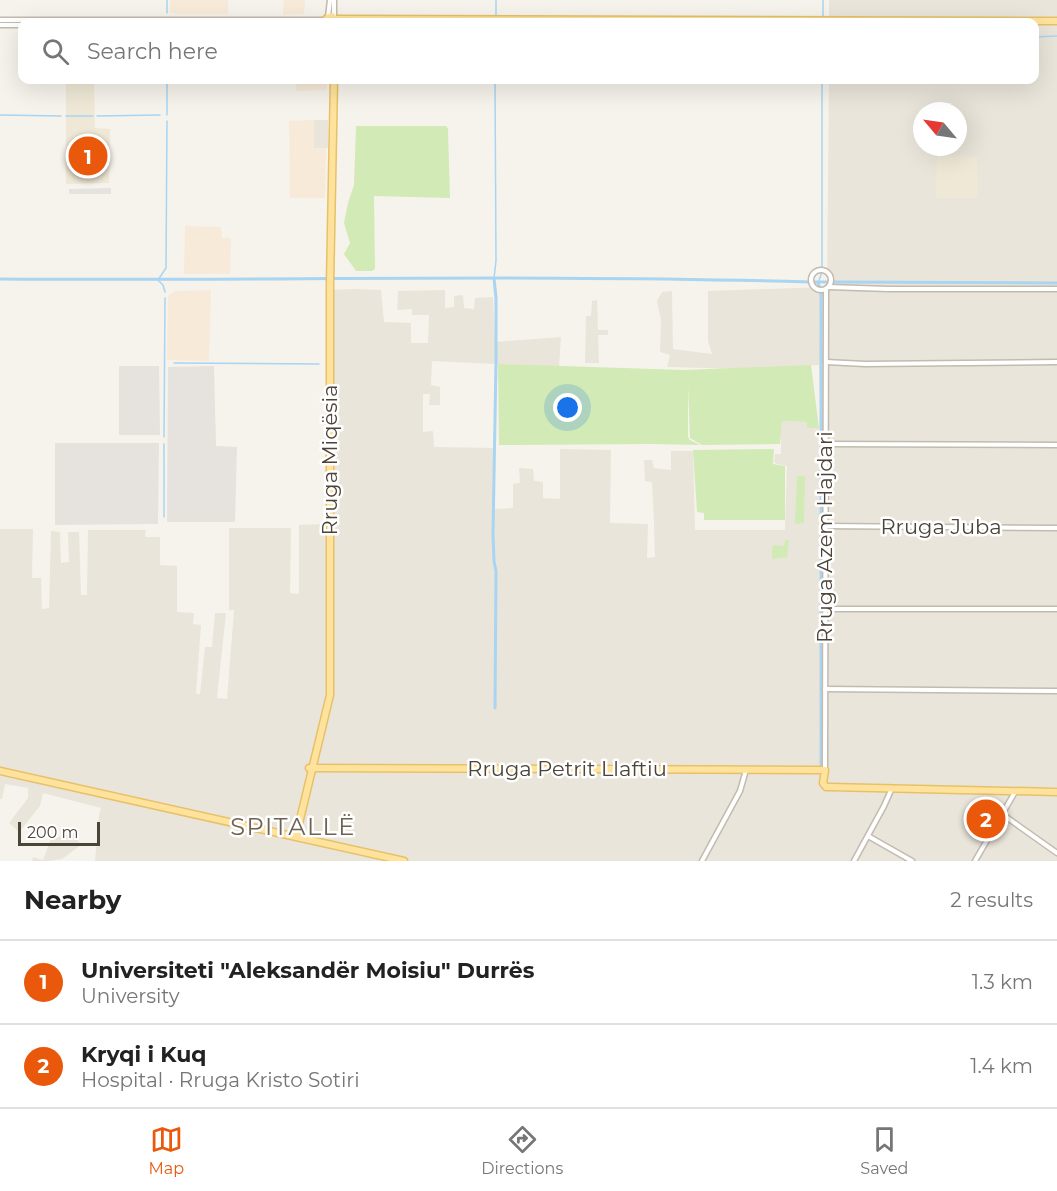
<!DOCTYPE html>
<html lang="en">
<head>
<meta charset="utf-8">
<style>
  :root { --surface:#fff; --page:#f6f6f6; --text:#222; --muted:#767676; --line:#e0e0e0; --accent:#ea580c }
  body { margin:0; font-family:Montserrat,sans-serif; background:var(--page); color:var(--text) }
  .compass { position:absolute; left:913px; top:102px; width:54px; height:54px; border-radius:50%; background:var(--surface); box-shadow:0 6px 24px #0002; rotate:299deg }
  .scale { position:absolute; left:18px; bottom:15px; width:82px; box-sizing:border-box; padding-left:6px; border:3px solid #4b4439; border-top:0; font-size:16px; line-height:21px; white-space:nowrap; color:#4b4439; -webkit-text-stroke:4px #fff; paint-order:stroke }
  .you { position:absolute; left:568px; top:408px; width:21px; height:21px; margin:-15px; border:4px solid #fff; border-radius:50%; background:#1a73e8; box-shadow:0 0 0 9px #1a73e833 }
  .badge { display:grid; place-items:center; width:39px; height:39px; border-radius:50%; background:var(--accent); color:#fff; font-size:20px; font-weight:700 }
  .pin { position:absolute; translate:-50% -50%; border:3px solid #fff; box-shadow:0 2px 6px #0006 }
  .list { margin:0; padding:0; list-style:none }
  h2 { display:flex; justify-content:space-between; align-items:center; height:78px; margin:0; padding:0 24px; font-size:26px }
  h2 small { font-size:20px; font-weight:400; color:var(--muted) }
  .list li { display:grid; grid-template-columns:39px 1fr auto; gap:18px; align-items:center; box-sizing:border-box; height:84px; padding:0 24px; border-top:2px solid var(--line) }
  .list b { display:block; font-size:22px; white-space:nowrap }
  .list p { margin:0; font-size:20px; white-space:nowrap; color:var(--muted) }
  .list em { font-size:20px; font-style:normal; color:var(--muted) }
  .icon { flex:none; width:33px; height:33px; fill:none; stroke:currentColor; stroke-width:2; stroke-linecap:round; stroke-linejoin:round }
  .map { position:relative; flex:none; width:1057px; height:861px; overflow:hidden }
  .search { position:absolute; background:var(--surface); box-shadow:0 6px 24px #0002; left:18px; right:18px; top:18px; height:66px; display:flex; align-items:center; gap:15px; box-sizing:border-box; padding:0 21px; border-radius:12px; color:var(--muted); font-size:22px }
  .sheet { height:246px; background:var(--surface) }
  nav { display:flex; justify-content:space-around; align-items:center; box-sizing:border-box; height:84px; border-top:2px solid var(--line); background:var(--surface); font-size:16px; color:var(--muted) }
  nav a { display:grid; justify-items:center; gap:3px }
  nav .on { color:var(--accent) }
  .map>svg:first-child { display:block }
  .residential { fill:#eae5da; fill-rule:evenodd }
  .commercial { fill:#f7ead8 }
  .industrial { fill:#e6e2dd }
  .education { fill:#efe8d6 }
  .green { fill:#d2eab5 }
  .parking { fill:#e5e3e0 }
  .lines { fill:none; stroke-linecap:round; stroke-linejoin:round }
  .stream { stroke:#a9d4f2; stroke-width:1.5 }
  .canal { stroke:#a9d4f2; stroke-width:3 }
  .minor-casing { stroke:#c2bbae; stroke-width:7 }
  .major-casing { stroke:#e6c16a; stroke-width:9 }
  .minor { stroke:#fff; stroke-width:4 }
  .major { stroke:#ffe39c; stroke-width:6 }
  .labels { text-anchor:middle; stroke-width:5; stroke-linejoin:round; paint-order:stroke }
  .street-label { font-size:21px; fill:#4b4439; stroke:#fff }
  .quarter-label { font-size:24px; letter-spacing:1.5px; fill:#6e6250; stroke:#fff }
</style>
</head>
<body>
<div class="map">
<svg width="1057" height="861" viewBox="0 0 1057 861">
  <rect width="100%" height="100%" fill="#f6f3ec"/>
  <g class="residential">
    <path d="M 829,0 L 1057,0 L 1057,787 L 827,787 L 838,792 L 1057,793 L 1057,861 L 95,861 L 99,815 L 101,808 L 43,793 L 40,806 L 19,832 L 9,823 L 28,798 L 28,788 L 5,784 L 2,799 L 0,799 L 0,529 L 33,529 L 32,578 L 41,578 L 42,609 L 49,608 L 51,531 L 60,532 L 61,563 L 69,562 L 68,532 L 79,532 L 81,595 L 87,595 L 88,530 L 146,530 L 145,537 L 160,537 L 160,565 L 177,566 L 177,612 L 194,613 L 193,624 L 201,625 L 196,694 L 200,694 L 205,647 L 212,647 L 215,613 L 226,613 L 217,698 L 227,699 L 234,610 L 229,610 L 229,528 L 291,528 L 290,593 L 299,594 L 299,525 L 325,524 L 327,290 L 354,289 L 381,290 L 384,322 L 411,323 L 411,343 L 428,343 L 429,315 L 412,315 L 412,309 L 397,310 L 398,291 L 445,290 L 445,308 L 454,307 L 454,296 L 463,295 L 464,308 L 474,309 L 475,298 L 493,297 L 495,342 L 561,337 L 559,367 L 432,361 L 431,385 L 440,387 L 440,405 L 429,405 L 430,394 L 423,394 L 423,432 L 433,431 L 434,447 L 493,448 L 493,509 L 513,508 L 513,484 L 520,483 L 519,468 L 533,469 L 534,481 L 543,482 L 543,498 L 560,499 L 560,449 L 611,450 L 610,523 L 648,524 L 647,558 L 655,557 L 654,524 L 652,482 L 645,481 L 644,460 L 652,460 L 654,468 L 671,470 L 671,451 L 693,451 L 695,530 L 785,530 L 787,466 L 774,463 L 775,454 L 781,454 L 781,421 L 807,422 L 807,428 L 819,428 L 821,784 L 827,786 L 823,691 L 824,529 L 819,365 L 743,369 L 667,367 L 670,355 L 660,352 L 661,320 L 657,301 L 662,292 L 672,291 L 673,349 L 712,354 L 708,341 L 708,291 L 827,287 L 829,80 L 1034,80 L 1034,22 L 829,22 ZM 922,111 L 958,111 L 958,147 L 922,147 Z"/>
    <rect x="314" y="120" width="14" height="28"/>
    <path d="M 597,300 L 598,330 L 608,330 L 608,335 L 598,335 L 599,363 L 585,363 L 586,316 L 591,316 L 592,301 Z"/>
    <path d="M 74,833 L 81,845 L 62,859 L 48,861 L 32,861 L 33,857 L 43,860 L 51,839 Z"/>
  </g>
  <g class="commercial">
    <path d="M 170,0 L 228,0 L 228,14 L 176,14 L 170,12 Z"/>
    <path d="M 284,0 L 305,0 L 304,14 L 283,15 Z"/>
    <path d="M 296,80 L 327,80 L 327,90 L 296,91 Z"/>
    <path d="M 314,120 L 314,148 L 326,148 L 325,198 L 290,198 L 289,121 Z"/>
    <path d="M 185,226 L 221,227 L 222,238 L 231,238 L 230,274 L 184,274 Z"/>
    <path d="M 211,290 L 209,361 L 167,360 L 168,296 L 176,291 Z"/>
  </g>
  <g class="industrial">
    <path d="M 119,366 L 159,366 L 160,435 L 119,435 Z"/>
    <path d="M 214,366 L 216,446 L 237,447 L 235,522 L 167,522 L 168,367 Z"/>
    <path d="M 55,443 L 159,443 L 158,524 L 55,525 Z"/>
  </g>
  <g class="education">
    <path d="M 66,80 L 94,80 L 95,128 L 110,129 L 109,183 L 66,184 Z"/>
    <path d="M 937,156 L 977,157 L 978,198 L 936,198 Z"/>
  </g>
  <g class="green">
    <path d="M 356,126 L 446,126 L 448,129 L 450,198 L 374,196 L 375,269 L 372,271 L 356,271 L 344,254 L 350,243 L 344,223 L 348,203 L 354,185 Z"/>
    <path d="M 498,364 L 684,370 L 811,365 L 819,428 L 807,428 L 807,422 L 782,421 L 780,444 L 702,445 L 690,438 L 688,385 L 688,437 L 690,440 L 700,445 L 651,444 L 499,445 Z"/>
    <path d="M 774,449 L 773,464 L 785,466 L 785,520 L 704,520 L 704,513 L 697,512 L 693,450 Z"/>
    <path d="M 797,476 L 805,476 L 804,523 L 795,524 Z"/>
    <path d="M 785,540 L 789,540 L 787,557 L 772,559 L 772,547 L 774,545 L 784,546 Z"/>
  </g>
  <path class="parking" d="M 111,188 L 111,194 L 69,194 L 69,189 Z"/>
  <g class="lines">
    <g class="stream">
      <path d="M 496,0 L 496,16"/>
      <path d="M 167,13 L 167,0"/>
      <path d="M 823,16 L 823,0"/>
      <path d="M 1034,37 L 1057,36"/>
      <path d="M 822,80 L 822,269"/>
      <path d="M 0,115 L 61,116"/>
      <path d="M 167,115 L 167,80"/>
      <path d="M 66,116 L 93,116"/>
      <path d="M 97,116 L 160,115"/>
      <path d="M 494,278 L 496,261 L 495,80"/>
      <path d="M 818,283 L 822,272"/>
      <path d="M 165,292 L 163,285 L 158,280 L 166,268 L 167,121"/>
      <path d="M 174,363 L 319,364"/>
      <path d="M 164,437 L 165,298"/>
      <path d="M 164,517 L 164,444"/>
    </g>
    <g class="canal">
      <path d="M 494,278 L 496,298 L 496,361 L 493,534 L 494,561 L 496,571 L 495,708"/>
      <path d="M 0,279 C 270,281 540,274 810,282"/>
      <path d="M 813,282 L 830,282"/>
      <path d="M 833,282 L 1057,283"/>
      <path d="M 818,283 L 820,288"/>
      <path d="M 821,766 L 821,292"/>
    </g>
    <defs>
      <g id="minor">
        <path d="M 334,0 L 334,16"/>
        <path d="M 328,17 L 330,0"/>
        <path d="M 0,20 L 325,20"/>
        <path d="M 0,25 L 22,25"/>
        <circle cx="821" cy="280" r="10"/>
        <path d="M 829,287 L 888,289 L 1057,289"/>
        <path d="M 826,362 L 865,364 L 1057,362"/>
        <path d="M 826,444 L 1057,445"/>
        <path d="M 825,526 L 1057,528"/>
        <path d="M 826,609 L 1057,609"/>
        <path d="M 825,689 L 1057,691"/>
        <path d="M 825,769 L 826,289"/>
        <path d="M 1002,814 L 1057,853"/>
        <path d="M 868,836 L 912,861"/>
        <path d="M 702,861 L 740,791 L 746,770"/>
        <path d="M 854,861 L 884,806 L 892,788"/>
        <path d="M 975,861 L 1015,792"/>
      </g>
      <g id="major">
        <path d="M 337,19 L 1057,21"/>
        <path d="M 325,22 L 327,18 L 332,16 L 338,22"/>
        <path d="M 309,768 L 811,770 L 825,770 L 823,783 L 826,787 L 829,787 L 1057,792"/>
        <path d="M 0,771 L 404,861"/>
        <path d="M 296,836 L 330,695 L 330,284 L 334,80"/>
      </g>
    </defs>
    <use href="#minor" class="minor-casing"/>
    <use href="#major" class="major-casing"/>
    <use href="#minor" class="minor"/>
    <use href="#major" class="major"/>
  </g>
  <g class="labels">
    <g class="street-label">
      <text transform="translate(330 460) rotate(-90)" y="7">Rruga Miqësia</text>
      <text x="941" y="534">Rruga Juba</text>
      <text transform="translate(825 537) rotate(-90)" y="7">Rruga Azem Hajdari</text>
      <text x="567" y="776">Rruga Petrit Llaftiu</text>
    </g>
    <g class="quarter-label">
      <text x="293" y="835">SPITALLË</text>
    </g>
  </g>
</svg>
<svg class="compass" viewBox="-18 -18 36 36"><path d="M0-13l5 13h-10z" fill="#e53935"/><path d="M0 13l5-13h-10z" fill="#767676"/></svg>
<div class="scale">200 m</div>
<div class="you"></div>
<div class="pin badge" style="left:88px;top:156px">1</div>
<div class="pin badge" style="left:986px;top:819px">2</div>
<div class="search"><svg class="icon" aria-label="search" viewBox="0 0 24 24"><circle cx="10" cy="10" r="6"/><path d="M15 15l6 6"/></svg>Search here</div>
</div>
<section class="sheet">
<h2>Nearby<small>2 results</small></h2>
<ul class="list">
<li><span class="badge">1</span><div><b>Universiteti &quot;Aleksandër Moisiu&quot; Durrës</b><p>University</p></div><em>1.3 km</em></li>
<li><span class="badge">2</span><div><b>Kryqi i Kuq</b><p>Hospital · Rruga Kristo Sotiri</p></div><em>1.4 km</em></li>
</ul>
</section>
<nav>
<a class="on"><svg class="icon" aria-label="map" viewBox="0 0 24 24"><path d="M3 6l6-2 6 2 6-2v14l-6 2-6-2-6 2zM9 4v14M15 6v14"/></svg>Map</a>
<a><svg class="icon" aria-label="directions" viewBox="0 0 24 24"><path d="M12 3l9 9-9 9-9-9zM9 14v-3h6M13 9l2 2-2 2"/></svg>Directions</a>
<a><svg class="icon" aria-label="saved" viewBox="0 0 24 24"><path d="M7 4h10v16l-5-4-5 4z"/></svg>Saved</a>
</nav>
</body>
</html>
